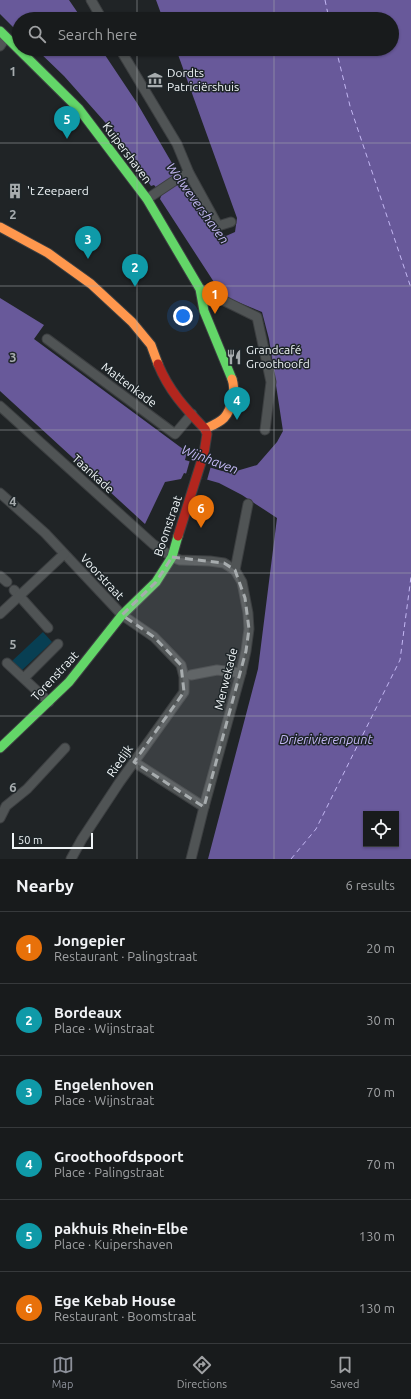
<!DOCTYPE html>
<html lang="en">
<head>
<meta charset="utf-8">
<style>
  :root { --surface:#181b1c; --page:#212425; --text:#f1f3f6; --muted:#9fa1a3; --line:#36393b; --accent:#8c9099 }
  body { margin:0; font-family:Ubuntu,sans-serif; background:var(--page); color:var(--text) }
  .controls { position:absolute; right:12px; bottom:12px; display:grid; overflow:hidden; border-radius:0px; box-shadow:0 1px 3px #0004 }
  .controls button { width:36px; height:36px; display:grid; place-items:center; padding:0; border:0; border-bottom:1px solid var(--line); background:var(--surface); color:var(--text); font:20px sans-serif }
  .scale { position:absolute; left:12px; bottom:10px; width:81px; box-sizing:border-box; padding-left:4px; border:2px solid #f0f5f7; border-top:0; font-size:11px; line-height:14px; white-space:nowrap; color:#f0f5f7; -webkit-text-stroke:3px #1e2528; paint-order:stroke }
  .you { position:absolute; left:183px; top:316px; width:14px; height:14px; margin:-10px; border:3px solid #fff; border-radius:50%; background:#1a73e8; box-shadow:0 0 0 6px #1a73e833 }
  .badge { display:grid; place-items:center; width:26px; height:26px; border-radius:50%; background:var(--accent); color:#fff; font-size:13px; font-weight:700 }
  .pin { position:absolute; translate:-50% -33px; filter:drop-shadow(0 1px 2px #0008) }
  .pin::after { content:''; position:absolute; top:21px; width:14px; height:12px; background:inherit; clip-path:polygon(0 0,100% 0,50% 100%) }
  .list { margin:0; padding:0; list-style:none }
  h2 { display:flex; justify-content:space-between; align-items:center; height:52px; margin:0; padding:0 16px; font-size:17px }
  h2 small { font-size:13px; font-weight:400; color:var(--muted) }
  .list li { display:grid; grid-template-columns:26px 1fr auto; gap:12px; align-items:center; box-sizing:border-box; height:72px; padding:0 16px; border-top:1px solid var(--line) }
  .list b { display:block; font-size:15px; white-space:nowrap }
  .list p { margin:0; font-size:13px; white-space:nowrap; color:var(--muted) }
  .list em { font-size:13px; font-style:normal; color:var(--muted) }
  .icon { flex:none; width:22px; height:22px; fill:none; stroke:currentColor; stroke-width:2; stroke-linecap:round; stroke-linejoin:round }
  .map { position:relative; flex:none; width:411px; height:859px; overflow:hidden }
  .search { position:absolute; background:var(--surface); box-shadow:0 1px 3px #0004; left:12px; right:12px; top:12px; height:44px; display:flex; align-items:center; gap:10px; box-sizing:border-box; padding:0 14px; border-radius:22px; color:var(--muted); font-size:15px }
  .sheet { height:484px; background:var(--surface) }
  nav { display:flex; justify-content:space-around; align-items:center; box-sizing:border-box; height:56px; border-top:1px solid var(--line); background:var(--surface); font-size:11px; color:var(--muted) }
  nav a { display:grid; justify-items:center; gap:2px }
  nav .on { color:var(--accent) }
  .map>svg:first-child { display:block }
  .green { fill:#083f53 }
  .water { fill:#68599a; fill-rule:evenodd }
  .pier { fill:#202426 }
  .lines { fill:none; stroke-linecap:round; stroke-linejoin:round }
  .ferry { stroke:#c3b7f3; stroke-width:1; stroke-dasharray:5 4; stroke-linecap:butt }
  .street-casing { stroke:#3c3f41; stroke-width:11 }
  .fast-casing { stroke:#3c3f41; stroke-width:11 }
  .slow-casing { stroke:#3c3f41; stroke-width:11 }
  .jam-casing { stroke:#3c3f41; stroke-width:11 }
  .street { stroke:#505455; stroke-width:9 }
  .fast { stroke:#63d668; stroke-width:9 }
  .slow { stroke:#ff974d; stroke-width:9 }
  .jam { stroke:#b3261e; stroke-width:9 }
  .marked { fill:#a7acae; fill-opacity:0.2; stroke:#a7acae; stroke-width:3; stroke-dasharray:8 5; stroke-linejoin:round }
  .grid { fill:none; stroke:#a7acae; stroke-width:1; stroke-opacity:0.55 }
  .labels { text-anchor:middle; stroke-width:3; stroke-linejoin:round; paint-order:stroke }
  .poi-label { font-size:12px; fill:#f0f5f7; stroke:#1e2528; text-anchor:start }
  .street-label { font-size:12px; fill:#f0f5f7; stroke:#1e2528 }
  .water-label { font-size:13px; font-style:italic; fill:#c3b7f3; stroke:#1e2528 }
  .grid-label { font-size:13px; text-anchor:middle; font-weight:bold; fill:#a7acae; stroke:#1e2528; stroke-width:3; stroke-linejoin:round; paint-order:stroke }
</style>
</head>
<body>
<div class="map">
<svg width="411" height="859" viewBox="0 0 411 859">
  <rect width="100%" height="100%" fill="#202426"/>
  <path class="green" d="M 43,632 L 52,642 L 20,672 L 11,662 Z"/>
  <g class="water">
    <path d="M 0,0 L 69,0 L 82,19 L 19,19 L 19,33 L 0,14 Z"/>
    <path d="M 156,0 L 411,0 L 411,859 L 208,859 L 258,669 L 277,518 L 242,495 L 219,483 L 184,473 L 181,479 L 165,482 L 145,524 L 0,391 L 0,298 L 44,325 L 34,339 L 187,452 L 185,460 L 222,471 L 233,472 L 257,465 L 277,442 L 283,431 L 269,339 L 262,312 L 223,296 L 160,199 L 162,194 L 154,185 L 151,186 L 112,130 L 64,76 L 36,49 L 101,49 L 137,103 L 176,170 L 174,171 L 180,181 L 185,181 L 219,233 L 226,236 L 235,232 L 237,218 L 176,49 L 392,49 L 392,19 L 163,19 ZM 366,814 L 396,814 L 396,844 L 366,844 Z"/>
  </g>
  <path class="pier" d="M 190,460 L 211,466 L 207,480 L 186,474 Z"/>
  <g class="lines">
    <g class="ferry">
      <path d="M 325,0 L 329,19"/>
      <path d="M 336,49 L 350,106 L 411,288"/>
      <path d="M 291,859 L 316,829 L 400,660 L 411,577"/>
    </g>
    <defs>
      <g id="street">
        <path d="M 91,0 L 102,19"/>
        <path d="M 0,46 L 6,37"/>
        <path d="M 120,49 L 177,144 L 189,173 L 218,226 L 231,222"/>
        <path d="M 147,199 L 180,177 L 189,173"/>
        <path d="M 200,289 L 257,317 L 271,382 L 265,430"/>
        <path d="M 47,339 L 175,434 L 192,414"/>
        <path d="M 0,406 L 153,544 L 172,557 L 180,560 L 210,561 L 224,563 L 235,570"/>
        <path d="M 0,493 L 45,533 L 122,615 L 154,637 L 181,665 L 184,677 L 184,692 L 119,783 L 82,839 L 71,859"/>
        <path d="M 0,576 L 7,582"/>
        <path d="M 14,590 L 48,628"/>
        <path d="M 0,614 L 64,554"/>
        <path d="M 7,663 L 49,702"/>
        <path d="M 191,675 L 217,670 L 241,673"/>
        <path d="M 24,678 L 58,644"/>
        <path d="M 134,762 L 204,807"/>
        <path d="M 0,818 L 6,806 L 27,789 L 65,748"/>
        <path d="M 191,859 L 204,807 L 241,673 L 246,651 L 249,629 L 248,613 L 242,582 L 235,570 L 248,504"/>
      </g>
      <g id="fast">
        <path d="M 0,31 L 79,109 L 147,199 L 200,289 L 204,311 L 232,379"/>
        <path d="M 0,748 L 69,682 L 122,615 L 156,582 L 172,557 L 178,536"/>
      </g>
      <g id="slow">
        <path d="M 0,227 L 48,253 L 91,284 L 132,322 L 151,345 L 158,364"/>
        <path d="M 205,429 C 211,426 219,423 224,418 C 232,409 236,390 232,379"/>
      </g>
      <path id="jam" d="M 158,364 C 169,391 185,408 205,429 L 207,434 L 204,453 L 178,536"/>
    </defs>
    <use href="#street" class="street-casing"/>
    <use href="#fast" class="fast-casing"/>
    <use href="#slow" class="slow-casing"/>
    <use href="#jam" class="jam-casing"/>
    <use href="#street" class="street"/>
    <use href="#fast" class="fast"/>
    <use href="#slow" class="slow"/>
    <use href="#jam" class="jam"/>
  </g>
  <path class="marked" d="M 172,557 L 224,563 L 235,570 L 245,598 L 249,629 L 246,651 L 204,807 L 134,762 L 184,692 L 181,665 L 154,637 L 122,615 L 156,582 Z"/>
  <path class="grid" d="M 137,0 L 137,19M 274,0 L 274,19M 137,49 L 137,859M 274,49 L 274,859M 0,143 L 411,143M 0,286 L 411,286M 0,430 L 411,430M 0,573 L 411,573M 0,716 L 411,716"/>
  <defs>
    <symbol id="museum-bare" viewBox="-9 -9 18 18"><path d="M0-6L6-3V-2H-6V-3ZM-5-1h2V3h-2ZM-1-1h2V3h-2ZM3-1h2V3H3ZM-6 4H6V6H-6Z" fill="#a7acae" stroke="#1e2528" stroke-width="2.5" paint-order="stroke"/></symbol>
    <symbol id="building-bare" viewBox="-9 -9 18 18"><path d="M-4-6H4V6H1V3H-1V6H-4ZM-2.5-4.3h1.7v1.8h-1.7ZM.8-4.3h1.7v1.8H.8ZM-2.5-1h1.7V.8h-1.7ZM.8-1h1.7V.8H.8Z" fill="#a7acae" stroke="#1e2528" stroke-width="2.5" paint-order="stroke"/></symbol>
    <symbol id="restaurant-bare" viewBox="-9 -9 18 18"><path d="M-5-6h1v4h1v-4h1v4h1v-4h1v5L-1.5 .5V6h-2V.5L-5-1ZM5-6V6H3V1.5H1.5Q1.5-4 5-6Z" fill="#a7acae" stroke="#1e2528" stroke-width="2.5" paint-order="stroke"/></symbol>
  </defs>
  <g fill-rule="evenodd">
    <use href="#museum-bare" x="144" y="69" width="22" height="22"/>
    <use href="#building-bare" x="4" y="180" width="22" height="22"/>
    <use href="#restaurant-bare" x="223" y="346" width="22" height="22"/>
  </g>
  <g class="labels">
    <g class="poi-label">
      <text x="167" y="77">Dordts<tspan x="167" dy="14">Patriciërshuis</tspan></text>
      <text x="27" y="195">'t Zeepaerd</text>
      <text x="246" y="354">Grandcafé<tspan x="246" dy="14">Groothoofd</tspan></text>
    </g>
    <g class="street-label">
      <text transform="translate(127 153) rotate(53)" y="4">Kuipershaven</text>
      <text transform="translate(129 385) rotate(37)" y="4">Mattenkade</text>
      <text transform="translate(93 474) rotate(42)" y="4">Taankade</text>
      <text transform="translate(168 526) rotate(-71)" y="4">Boomstraat</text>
      <text transform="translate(102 577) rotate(47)" y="4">Voorstraat</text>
      <text transform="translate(55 676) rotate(-47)" y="4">Torenstraat</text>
      <text transform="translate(226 679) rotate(-76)" y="4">Merwekade</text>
      <text transform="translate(120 761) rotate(-55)" y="4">Riedijk</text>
    </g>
    <g class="water-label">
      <text transform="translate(198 203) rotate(54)" y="5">Wolwevershaven</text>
      <text transform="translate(210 459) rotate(21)" y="5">Wijnhaven</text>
      <text x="326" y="744">Drierivierenpunt</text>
    </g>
  </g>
  <g class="grid-label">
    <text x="13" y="76">1</text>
    <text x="13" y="219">2</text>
    <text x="13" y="362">3</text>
    <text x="13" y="506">4</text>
    <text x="13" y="649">5</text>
    <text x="13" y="792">6</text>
  </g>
</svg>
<div class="controls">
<button><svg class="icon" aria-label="locate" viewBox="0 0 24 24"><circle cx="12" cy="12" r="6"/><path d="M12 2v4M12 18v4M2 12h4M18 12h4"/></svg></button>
</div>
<div class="scale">50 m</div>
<div class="you"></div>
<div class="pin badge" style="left:215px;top:314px;background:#e8710a">1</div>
<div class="pin badge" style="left:135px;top:287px;background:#0f9aa8">2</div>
<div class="pin badge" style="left:88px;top:259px;background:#0f9aa8">3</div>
<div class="pin badge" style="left:237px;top:420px;background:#0f9aa8">4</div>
<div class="pin badge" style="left:67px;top:139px;background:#0f9aa8">5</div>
<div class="pin badge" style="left:201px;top:528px;background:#e8710a">6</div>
<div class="search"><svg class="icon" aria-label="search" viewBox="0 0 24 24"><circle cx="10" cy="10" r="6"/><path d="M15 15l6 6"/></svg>Search here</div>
</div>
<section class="sheet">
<h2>Nearby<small>6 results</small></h2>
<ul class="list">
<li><span class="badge" style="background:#e8710a">1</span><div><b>Jongepier</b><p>Restaurant · Palingstraat</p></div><em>20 m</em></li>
<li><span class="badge" style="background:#0f9aa8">2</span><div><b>Bordeaux</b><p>Place · Wijnstraat</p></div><em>30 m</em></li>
<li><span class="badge" style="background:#0f9aa8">3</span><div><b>Engelenhoven</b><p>Place · Wijnstraat</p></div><em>70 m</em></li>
<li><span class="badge" style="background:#0f9aa8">4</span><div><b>Groothoofdspoort</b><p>Place · Palingstraat</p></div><em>70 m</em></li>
<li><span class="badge" style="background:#0f9aa8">5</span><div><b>pakhuis Rhein-Elbe</b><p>Place · Kuipershaven</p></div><em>130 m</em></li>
<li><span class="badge" style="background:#e8710a">6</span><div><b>Ege Kebab House</b><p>Restaurant · Boomstraat</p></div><em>130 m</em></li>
</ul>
</section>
<nav>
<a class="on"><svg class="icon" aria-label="map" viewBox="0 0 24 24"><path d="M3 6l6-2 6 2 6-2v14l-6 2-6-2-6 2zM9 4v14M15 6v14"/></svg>Map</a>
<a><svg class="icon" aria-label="directions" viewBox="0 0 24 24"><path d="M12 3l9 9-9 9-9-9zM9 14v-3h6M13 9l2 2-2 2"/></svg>Directions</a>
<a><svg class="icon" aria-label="saved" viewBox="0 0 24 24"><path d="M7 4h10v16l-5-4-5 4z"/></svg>Saved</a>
</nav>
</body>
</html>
